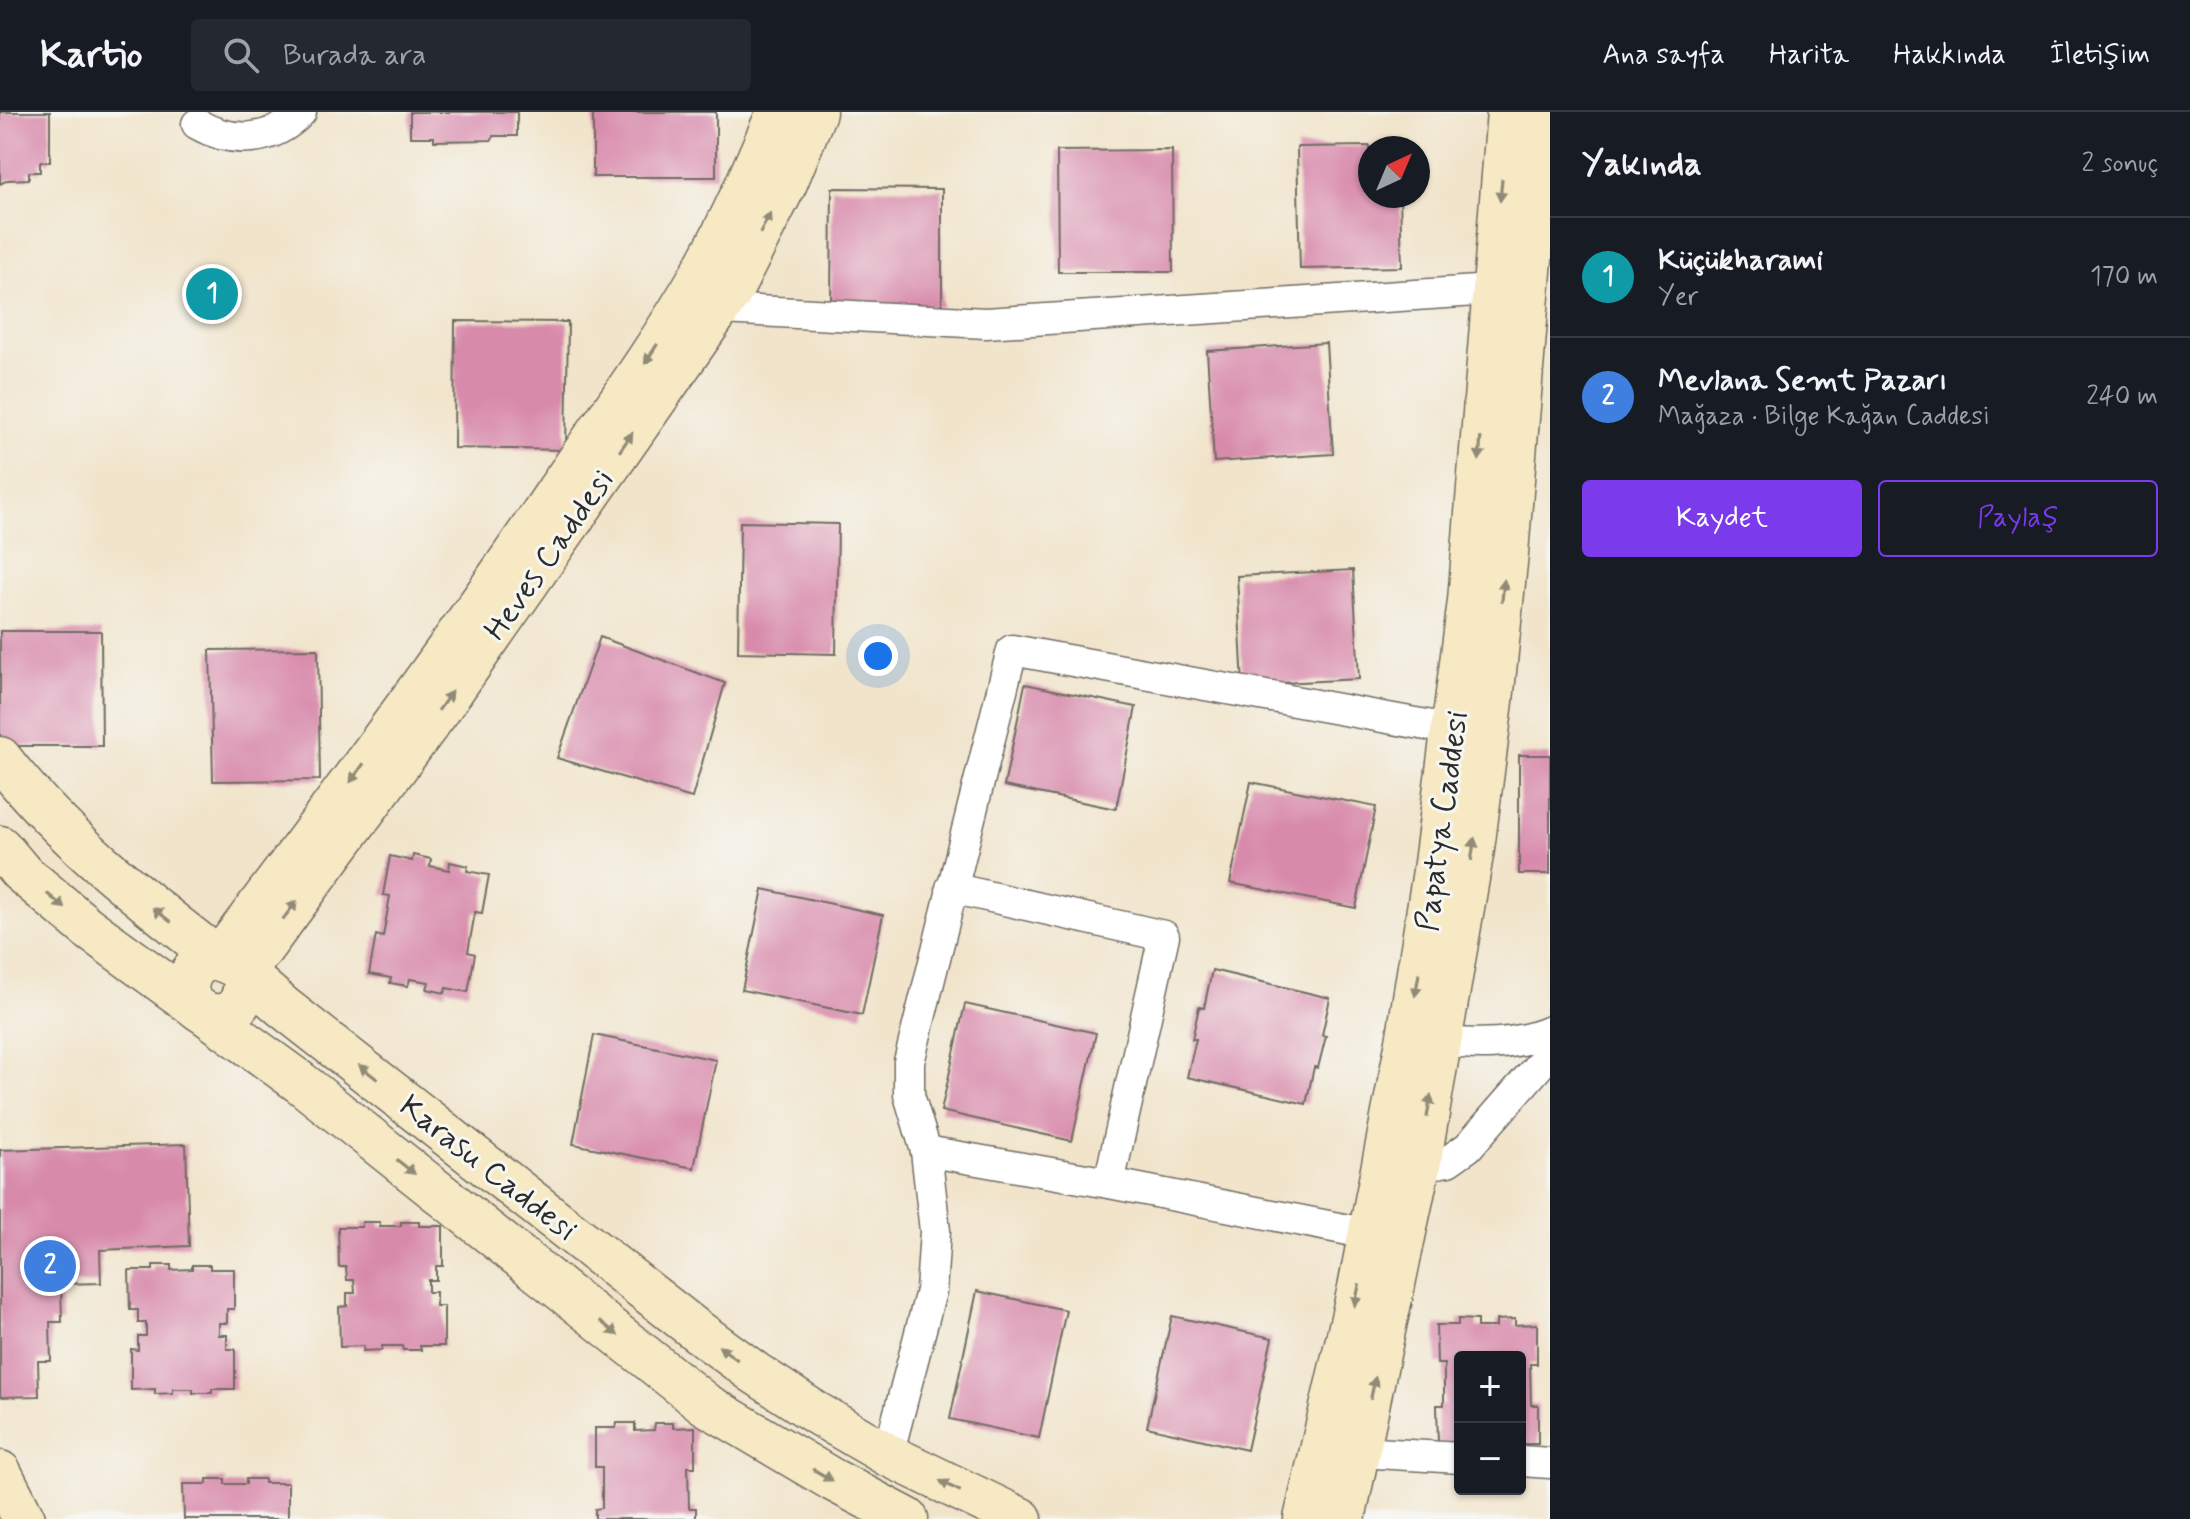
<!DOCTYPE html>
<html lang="tr">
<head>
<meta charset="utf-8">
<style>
  :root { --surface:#171b24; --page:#242831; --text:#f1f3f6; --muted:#9ea1a6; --line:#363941; --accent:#7c3aed }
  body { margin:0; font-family:Mynerve,sans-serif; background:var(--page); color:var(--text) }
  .controls { position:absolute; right:24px; bottom:24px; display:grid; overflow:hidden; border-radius:8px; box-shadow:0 2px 6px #0004 }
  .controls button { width:72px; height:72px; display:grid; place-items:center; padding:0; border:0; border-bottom:2px solid var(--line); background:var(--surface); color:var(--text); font:40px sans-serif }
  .compass { position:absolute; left:1358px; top:24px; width:72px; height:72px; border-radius:50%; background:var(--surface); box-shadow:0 2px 6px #0004; rotate:44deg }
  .you { position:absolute; left:878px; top:544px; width:28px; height:28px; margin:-20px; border:6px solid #fff; border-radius:50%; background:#1a73e8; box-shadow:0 0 0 12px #1a73e833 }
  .badge { display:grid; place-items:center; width:52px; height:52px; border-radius:50%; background:var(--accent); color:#fff; font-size:26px; font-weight:700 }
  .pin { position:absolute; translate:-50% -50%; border:4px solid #fff; box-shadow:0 2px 8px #0006 }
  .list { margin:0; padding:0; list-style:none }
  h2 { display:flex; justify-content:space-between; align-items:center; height:104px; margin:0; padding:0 32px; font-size:34px }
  h2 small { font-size:26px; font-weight:400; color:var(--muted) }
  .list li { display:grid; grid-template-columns:52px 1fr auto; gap:24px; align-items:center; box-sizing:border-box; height:120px; padding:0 32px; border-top:2px solid var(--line) }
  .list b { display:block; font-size:30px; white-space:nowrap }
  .list p { margin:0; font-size:26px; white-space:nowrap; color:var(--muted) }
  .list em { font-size:26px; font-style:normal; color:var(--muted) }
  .actions { display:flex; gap:16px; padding:24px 32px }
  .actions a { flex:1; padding:18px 0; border:2px solid var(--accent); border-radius:8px; text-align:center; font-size:28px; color:var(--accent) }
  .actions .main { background:var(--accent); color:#fff }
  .icon { flex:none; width:44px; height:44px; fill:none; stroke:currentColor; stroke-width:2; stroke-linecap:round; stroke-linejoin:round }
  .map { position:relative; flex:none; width:1550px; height:1407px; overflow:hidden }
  header { display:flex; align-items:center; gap:48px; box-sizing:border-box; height:112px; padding:0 40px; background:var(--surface); border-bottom:2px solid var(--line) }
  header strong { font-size:38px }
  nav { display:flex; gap:44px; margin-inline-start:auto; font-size:28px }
  .search { width:560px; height:72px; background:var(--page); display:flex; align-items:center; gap:20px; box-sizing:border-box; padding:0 28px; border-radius:8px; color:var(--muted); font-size:30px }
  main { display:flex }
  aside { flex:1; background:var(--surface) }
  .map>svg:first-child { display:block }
  .building { fill:#d88aab }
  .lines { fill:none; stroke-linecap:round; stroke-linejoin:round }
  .street-casing { stroke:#706c63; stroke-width:33 }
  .secondary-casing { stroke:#706c63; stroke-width:45 }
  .street { stroke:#fff; stroke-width:30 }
  .secondary { stroke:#f6e9c3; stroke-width:42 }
  .oneway { fill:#908a77 }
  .labels { text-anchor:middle; stroke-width:6; stroke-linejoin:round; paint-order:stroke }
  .street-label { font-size:32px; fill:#2b2b2b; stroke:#f6f6f2 }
</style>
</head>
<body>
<header>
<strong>Kartio</strong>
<div class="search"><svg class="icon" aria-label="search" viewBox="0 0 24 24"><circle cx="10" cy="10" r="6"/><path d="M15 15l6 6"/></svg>Burada ara</div>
<nav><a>Ana sayfa</a><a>Harita</a><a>Hakkında</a><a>İletişim</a></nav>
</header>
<main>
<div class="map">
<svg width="1550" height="1407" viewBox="0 0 1550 1407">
  <rect width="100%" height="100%" fill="#f6f6f2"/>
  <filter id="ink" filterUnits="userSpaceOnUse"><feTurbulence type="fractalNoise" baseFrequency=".0125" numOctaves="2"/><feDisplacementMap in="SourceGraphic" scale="16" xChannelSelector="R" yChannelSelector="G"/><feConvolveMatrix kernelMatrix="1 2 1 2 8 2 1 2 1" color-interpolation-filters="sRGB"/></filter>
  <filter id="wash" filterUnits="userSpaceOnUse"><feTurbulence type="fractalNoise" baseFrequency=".006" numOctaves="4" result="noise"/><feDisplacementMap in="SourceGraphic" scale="32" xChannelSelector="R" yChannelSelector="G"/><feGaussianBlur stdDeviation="1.8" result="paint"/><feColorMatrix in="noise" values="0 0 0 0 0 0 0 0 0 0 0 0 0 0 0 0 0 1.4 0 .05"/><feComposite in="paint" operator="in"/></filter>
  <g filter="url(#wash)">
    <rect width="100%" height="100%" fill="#f1e4cb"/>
    <g id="blocks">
      <g class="building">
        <path d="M 0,0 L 50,0 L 50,50 L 40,50 L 40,60 L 29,60 L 29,67 L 8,68 L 0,72 Z"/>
        <path d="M 410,0 L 517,0 L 517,24 L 493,24 L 492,28 L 434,29 L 434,25 L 410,25 Z"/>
        <rect x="593" y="0" width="123" height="65"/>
        <path d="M 1370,34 L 1370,84 L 1400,84 L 1402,155 L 1300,157 L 1297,35 Z"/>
        <path d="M 1172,38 L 1173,160 L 1058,160 L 1057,39 Z"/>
        <path d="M 832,76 L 942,77 L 942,195 L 831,194 Z"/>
        <path d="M 455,209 L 568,210 L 566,338 L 454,336 Z"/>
        <path d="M 1326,231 L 1333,342 L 1214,350 L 1207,239 Z"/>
        <path d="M 740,410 L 838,412 L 836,542 L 738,540 Z"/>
        <path d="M 1353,458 L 1359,567 L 1243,573 L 1237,464 Z"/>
        <path d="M 0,519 L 101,519 L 102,634 L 0,634 Z"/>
        <path d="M 600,525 L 725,571 L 692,686 L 557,646 Z"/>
        <path d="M 318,537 L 320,668 L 213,669 L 210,538 Z"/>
        <path d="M 1025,572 L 1136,595 L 1116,697 L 1004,674 Z"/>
        <rect x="1519" y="643" width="31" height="119"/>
        <path d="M 1251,670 L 1376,695 L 1356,796 L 1230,771 Z"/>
        <path d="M 413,743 L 431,747 L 430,754 L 449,758 L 450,750 L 468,754 L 467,759 L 489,763 L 482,801 L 475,800 L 468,840 L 475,842 L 468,880 L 446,876 L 445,881 L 427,877 L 429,870 L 410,867 L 408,874 L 390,871 L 391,866 L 369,862 L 376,823 L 383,825 L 390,784 L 383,783 L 390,744 L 412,749 Z"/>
        <path d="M 763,777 L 883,803 L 862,903 L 742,878 Z"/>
        <path d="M 1212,858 L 1330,886 L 1322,923 L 1326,924 L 1318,956 L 1314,955 L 1306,992 L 1187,965 L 1196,927 L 1192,927 L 1199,895 L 1204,896 Z"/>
        <path d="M 965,892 L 1096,921 L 1072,1029 L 941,999 Z"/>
        <path d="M 594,923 L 716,948 L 694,1056 L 573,1032 Z"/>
        <path d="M 186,1032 L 189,1134 L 100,1138 L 101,1171 L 61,1172 L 62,1210 L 50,1210 L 51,1249 L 38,1249 L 39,1284 L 0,1285 L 0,1038 Z"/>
        <path d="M 362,1110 L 380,1110 L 380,1114 L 401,1114 L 401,1110 L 419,1110 L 419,1114 L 443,1114 L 443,1154 L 436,1154 L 436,1168 L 428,1168 L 428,1180 L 436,1180 L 436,1194 L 444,1194 L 444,1234 L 420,1234 L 421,1238 L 403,1238 L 402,1234 L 382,1234 L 382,1238 L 363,1239 L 364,1234 L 340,1235 L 339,1195 L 347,1194 L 347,1181 L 355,1181 L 354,1168 L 347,1168 L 346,1155 L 339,1155 L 338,1115 L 362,1115 Z"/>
        <path d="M 153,1153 L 171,1153 L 171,1158 L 192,1157 L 192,1153 L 210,1153 L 210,1157 L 234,1157 L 234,1197 L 227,1197 L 227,1211 L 219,1211 L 219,1223 L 227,1223 L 227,1237 L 235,1237 L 235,1277 L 212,1277 L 212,1281 L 193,1281 L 193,1277 L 173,1277 L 173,1281 L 155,1282 L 155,1277 L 131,1278 L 131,1237 L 138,1238 L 138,1224 L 146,1224 L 146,1211 L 138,1211 L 138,1198 L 130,1198 L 129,1158 L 153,1158 Z"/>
        <path d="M 977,1179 L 1066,1198 L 1039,1326 L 950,1307 Z"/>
        <path d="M 1172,1204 L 1272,1226 L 1247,1338 L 1147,1315 Z"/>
        <path d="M 1458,1207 L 1477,1208 L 1477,1215 L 1496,1215 L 1496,1208 L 1515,1207 L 1515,1213 L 1537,1212 L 1537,1252 L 1530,1252 L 1531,1293 L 1538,1293 L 1538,1332 L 1520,1332 L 1520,1245 L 1460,1245 L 1460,1332 L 1438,1332 L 1437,1293 L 1444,1293 L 1444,1252 L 1437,1252 L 1436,1213 L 1458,1213 Z"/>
        <path d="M 617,1311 L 635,1311 L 635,1319 L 654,1318 L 655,1311 L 673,1311 L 673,1316 L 695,1315 L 695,1355 L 688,1355 L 689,1396 L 696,1396 L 696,1407 L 595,1407 L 595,1397 L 602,1396 L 602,1355 L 595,1355 L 595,1316 L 616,1316 Z"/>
        <path d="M 207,1367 L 225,1367 L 225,1372 L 246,1372 L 246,1367 L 264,1367 L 264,1371 L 288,1371 L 288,1407 L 184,1407 L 183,1372 L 207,1372 Z"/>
      </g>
    </g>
  </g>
  <g filter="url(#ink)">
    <use href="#blocks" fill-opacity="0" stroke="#706c63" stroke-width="2"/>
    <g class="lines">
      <defs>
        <g id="street">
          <path d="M 197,12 C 232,32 272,31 301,0"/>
          <path d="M 703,196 L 986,211 L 1492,178"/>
          <path d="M 951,776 L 1164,824 L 1109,1071"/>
          <path d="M 1441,929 C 1478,934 1515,934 1550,919"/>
          <path d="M 926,1039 L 1109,1071 L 1369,1122"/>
          <path d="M 1419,1054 L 1448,1049 L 1468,1035 L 1550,941"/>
          <path d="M 1359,1340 L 1460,1346"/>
          <path d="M 888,1343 L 931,1179 L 935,1119 L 926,1039 L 909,983 L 909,950 L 1012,538 L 1454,618"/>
          <path d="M 1520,1349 L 1550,1351"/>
        </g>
        <g id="secondary">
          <path d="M 778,0 C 755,54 732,108 703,159 C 659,236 606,308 556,381 C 449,540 334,694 219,847 C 208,847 198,850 192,860 C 167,903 251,930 244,861 L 438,599 L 719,197 L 731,180 L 786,71 L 815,0"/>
          <path d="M 0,646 C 61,725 140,786 219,847 L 237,855 L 283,895 L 696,1218 L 755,1261 L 816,1301 L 888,1343 L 1021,1407"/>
          <path d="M 0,735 L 21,760 L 88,816 L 301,971 L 705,1292 L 833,1368 L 907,1407"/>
          <path d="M 0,1360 L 24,1407"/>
          <path d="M 1305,1407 L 1359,1176 L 1408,924 L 1434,759 L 1469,489 L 1508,0"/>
          <path d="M 1344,1407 L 1419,1054 L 1473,737 L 1492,589 L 1507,441 L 1543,0"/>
        </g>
      </defs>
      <use href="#street" class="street-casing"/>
      <use href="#secondary" class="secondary-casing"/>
      <use href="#street" class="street"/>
      <use href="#secondary" class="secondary"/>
    </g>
    <defs><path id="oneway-solid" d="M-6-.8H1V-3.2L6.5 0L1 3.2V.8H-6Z" transform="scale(2)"/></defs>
    <g class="oneway">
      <use href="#oneway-solid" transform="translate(1501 78) rotate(95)"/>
      <use href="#oneway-solid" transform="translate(765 111) rotate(-63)"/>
      <use href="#oneway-solid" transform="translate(651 242) rotate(123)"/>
      <use href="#oneway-solid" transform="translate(626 330) rotate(-55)"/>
      <use href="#oneway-solid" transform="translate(1480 337) rotate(94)"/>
      <use href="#oneway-solid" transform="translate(1503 479) rotate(-84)"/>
      <use href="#oneway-solid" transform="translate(445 589) rotate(-55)"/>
      <use href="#oneway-solid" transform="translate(357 661) rotate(126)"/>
      <use href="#oneway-solid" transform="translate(1473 737) rotate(-82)"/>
      <use href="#oneway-solid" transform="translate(56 789) rotate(40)"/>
      <use href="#oneway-solid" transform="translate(290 798) rotate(-53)"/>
      <use href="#oneway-solid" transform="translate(162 803) rotate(-142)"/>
      <use href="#oneway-solid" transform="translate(1417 873) rotate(100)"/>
      <use href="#oneway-solid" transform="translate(368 960) rotate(-142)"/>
      <use href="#oneway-solid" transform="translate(1429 994) rotate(-80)"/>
      <use href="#oneway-solid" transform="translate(406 1055) rotate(38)"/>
      <use href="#oneway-solid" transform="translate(1357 1183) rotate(102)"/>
      <use href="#oneway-solid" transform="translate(609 1216) rotate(39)"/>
      <use href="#oneway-solid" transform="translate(728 1241) rotate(-144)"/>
      <use href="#oneway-solid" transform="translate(1373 1276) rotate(-78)"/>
      <use href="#oneway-solid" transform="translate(823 1363) rotate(30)"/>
      <use href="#oneway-solid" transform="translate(950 1374) rotate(-153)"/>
    </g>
  </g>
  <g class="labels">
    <g class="street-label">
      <text transform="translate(548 442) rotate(-55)" y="11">Heves Caddesi</text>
      <text transform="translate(1441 709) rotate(-82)" y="11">Papatya Caddesi</text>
      <text transform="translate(489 1055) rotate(38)" y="11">Karasu Caddesi</text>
    </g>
  </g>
</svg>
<div class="controls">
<button>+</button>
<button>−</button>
</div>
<svg class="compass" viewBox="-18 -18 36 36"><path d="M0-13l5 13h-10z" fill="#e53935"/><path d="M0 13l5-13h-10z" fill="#9ea1a6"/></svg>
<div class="you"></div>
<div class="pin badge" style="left:212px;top:182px;background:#0f9aa8">1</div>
<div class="pin badge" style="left:50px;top:1154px;background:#3f7fe0">2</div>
</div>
<aside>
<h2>Yakında<small>2 sonuç</small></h2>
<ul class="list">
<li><span class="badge" style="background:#0f9aa8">1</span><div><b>Küçükharami</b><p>Yer</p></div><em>170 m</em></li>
<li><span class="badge" style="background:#3f7fe0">2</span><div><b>Mevlana Semt Pazarı</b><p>Mağaza · Bilge Kağan Caddesi</p></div><em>240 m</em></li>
</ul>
<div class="actions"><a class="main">Kaydet</a><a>Paylaş</a></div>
</aside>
</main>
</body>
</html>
